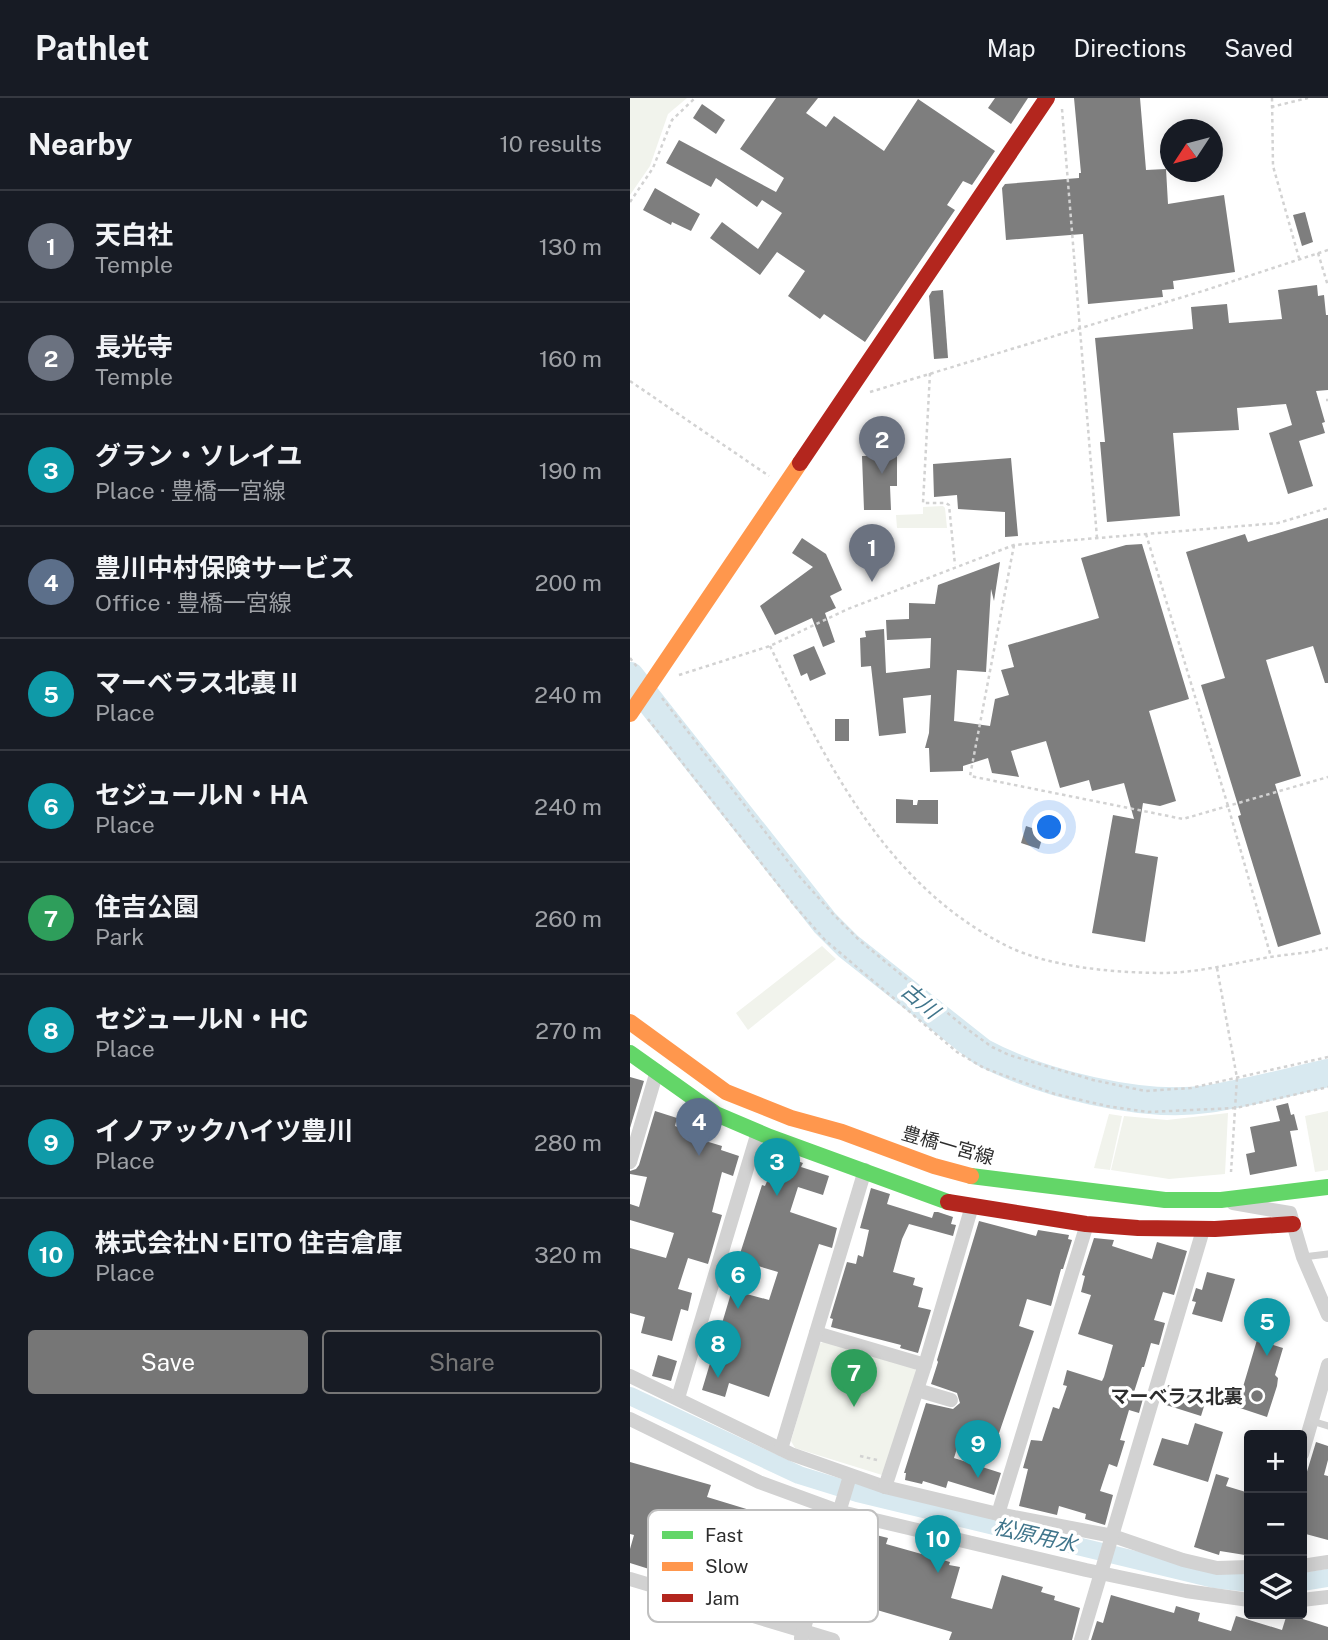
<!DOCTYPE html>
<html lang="en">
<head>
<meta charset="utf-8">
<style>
  :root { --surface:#171b24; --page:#242831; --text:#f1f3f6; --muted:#9ea1a6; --line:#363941; --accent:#767676 }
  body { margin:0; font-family:"Public Sans","Noto Sans JP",sans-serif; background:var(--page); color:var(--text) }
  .controls { position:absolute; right:21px; bottom:21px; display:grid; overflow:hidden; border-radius:7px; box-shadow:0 4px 18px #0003 }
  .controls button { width:63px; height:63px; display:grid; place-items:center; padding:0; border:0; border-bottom:2px solid var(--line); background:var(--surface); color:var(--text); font:35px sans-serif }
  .compass { position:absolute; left:530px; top:21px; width:63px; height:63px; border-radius:50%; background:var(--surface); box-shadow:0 4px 18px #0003; rotate:234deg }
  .you { position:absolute; left:420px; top:730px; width:24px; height:24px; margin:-18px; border:5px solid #fff; border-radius:50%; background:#1a73e8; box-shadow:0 0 0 10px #1a73e833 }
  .badge { display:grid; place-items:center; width:46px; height:46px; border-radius:50%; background:var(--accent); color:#fff; font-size:23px; font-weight:700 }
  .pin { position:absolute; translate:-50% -58px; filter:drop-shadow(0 2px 4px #0008) }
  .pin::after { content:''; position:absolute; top:37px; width:24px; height:21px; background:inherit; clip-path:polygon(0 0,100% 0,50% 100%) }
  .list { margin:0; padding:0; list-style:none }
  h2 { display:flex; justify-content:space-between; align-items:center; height:91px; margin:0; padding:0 28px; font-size:30px }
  h2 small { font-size:23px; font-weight:400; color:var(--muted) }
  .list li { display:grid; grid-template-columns:46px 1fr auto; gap:21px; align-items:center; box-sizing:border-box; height:112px; padding:0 28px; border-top:2px solid var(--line) }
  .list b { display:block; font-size:26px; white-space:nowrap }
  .list p { margin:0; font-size:23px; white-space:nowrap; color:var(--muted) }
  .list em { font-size:23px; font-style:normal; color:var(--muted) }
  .actions { display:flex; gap:14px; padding:21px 28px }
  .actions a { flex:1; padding:16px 0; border:2px solid var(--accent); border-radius:7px; text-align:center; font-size:24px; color:var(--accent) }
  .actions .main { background:var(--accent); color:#fff }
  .icon { flex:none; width:38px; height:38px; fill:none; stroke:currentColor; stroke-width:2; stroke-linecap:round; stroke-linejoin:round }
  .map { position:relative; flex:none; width:698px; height:1542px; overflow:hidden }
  header { display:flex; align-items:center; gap:42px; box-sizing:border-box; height:98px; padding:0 35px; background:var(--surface); border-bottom:2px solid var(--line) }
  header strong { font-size:33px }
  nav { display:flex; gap:38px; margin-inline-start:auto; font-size:24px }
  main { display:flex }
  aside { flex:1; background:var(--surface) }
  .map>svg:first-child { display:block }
  .green { fill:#f1f3ec }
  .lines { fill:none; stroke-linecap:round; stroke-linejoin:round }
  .canal { stroke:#d8e9f0; stroke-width:18 }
  .river { stroke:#d8e9f0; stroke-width:28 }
  .building { fill:#7e7e7e }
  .path { stroke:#d2d2d2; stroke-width:2.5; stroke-dasharray:3.5 3.5; stroke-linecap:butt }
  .lane { stroke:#d2d2d2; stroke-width:7 }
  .street { stroke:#d2d2d2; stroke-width:14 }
  .fast { stroke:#63d668; stroke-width:16 }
  .slow { stroke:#ff974d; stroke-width:16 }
  .jam { stroke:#b3261e; stroke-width:16 }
  .poi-dot { fill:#767676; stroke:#fff; stroke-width:2.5 }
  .labels { text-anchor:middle; stroke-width:7; stroke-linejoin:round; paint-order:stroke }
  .street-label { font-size:19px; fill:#2d2d2d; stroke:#fff }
  .poi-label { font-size:19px; font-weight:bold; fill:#2d2d2d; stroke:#fff; text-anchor:end }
  .water-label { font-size:21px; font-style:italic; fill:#40758b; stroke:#fff }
  .key { fill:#fff; stroke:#c0c0c0; stroke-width:2 }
  .key-label { font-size:19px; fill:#2d2d2d }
</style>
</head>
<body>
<header>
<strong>Pathlet</strong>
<nav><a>Map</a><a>Directions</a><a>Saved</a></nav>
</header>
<main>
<aside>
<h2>Nearby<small>10 results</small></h2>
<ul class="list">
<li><span class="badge" style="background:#6b7280">1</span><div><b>天白社</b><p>Temple</p></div><em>130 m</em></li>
<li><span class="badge" style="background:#6b7280">2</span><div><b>長光寺</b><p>Temple</p></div><em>160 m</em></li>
<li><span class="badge" style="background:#0f9aa8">3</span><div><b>グラン・ソレイユ</b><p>Place · 豊橋一宮線</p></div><em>190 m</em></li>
<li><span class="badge" style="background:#5c6f8a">4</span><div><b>豊川中村保険サービス</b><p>Office · 豊橋一宮線</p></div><em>200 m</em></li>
<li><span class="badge" style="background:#0f9aa8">5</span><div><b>マーベラス北裏Ⅱ</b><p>Place</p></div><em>240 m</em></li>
<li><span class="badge" style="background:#0f9aa8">6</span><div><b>セジュールN・HA</b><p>Place</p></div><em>240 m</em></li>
<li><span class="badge" style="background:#2e9e5b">7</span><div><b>住吉公園</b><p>Park</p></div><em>260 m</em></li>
<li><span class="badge" style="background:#0f9aa8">8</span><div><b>セジュールN・HC</b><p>Place</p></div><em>270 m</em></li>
<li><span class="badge" style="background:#0f9aa8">9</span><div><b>イノアックハイツ豊川</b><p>Place</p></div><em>280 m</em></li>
<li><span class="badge" style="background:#0f9aa8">10</span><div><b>株式会社N･EITO 住吉倉庫</b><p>Place</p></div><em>320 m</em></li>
</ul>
<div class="actions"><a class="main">Save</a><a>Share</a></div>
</aside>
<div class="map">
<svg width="698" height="1542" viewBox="0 0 698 1542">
  <rect width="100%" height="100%" fill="#fff"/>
  <g class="green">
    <path d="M 0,0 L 57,0 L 38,16 L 20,68 L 0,97 Z"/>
    <path d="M 313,408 L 315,410 L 317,430 L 267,430 L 266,417 L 293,416 L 293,409 Z"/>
    <path d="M 192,848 L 206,861 L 118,932 L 106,915 Z"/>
    <path d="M 698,1013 L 698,1072 L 685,1074 L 675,1018 Z"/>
    <path d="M 598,1015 L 595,1076 L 539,1081 L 481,1072 L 494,1018 L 537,1022 Z"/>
    <path d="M 479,1016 L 492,1018 L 480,1072 L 464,1070 Z"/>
    <path d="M 197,1242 L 283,1268 L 287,1274 L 258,1373 L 252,1377 L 165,1350 L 161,1343 L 189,1246 Z"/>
  </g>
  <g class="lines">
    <g class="canal">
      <path d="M 0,1298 L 169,1377 L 227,1395 L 584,1481 L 619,1485"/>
      <path d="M 672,1484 L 698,1480"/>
    </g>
    <path class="river" d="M 0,578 L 195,825 L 218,848 L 352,954 C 410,985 512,1011 578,1001 C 618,995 658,984 698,975"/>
  </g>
  <g class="building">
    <path d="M 146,0 L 188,0 L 176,15 L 196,29 L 204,18 L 254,53 L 288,1 L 365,53 L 342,87 L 333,83 L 317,107 L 325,112 L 235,244 L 194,216 L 190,221 L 158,198 L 175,173 L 147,154 L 130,177 L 80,140 L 92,124 L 128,151 L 152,115 L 132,102 L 127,109 L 86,80 L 81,89 L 36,65 L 49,42 L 146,94 L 154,80 L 110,51 Z"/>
    <path d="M 365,0 L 398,0 L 381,26 L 358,10 Z"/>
    <path d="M 444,0 L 510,0 L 516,72 L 536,71 L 538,106 L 594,97 L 605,174 L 543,183 L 544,191 L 532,192 L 533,199 L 458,206 L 453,136 L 376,142 L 372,90 L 375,86 L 449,80 L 449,75 L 451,75 Z"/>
    <path d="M 72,6 L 95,22 L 86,36 L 63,20 Z"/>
    <path d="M 25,90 L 70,116 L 61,133 L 42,124 L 41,127 L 13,112 Z"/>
    <path d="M 675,114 L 683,144 L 672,148 L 663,117 Z"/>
    <path d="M 687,187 L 688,198 L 694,197 L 696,217 L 698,217 L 698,292 L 686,293 L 695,324 L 692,325 L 695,335 L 669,343 L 683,388 L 658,396 L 639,335 L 662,327 L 656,306 L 607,310 L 609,332 L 543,335 L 550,418 L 477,424 L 470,344 L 475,344 L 465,240 L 563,231 L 561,209 L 597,206 L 599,225 L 652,221 L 648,192 Z"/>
    <path d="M 313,192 L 318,260 L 304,261 L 299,198 L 302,193 Z"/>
    <path d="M 267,357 L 267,388 L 260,388 L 261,412 L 234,412 L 232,358 Z"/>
    <path d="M 381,360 L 388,438 L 375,439 L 375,414 L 328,411 L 327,397 L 304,399 L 303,366 Z"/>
    <path d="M 698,420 L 698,585 L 695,585 L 683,548 L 636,562 L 671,678 L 645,686 L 691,836 L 648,849 L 608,718 L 611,717 L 571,587 L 595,580 L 556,454 L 615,436 L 618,444 Z"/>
    <path d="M 172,440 L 196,456 L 212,492 L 200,498 L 206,510 L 195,515 L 205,544 L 193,549 L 182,520 L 145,537 L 130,508 L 183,469 L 162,455 Z"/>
    <path d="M 246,444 L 261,444 L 261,460 L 245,460 Z"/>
    <path d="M 512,446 L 559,601 L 519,613 L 546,703 L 530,708 L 513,705 L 505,755 L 528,759 L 515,844 L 462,835 L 483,717 L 504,721 L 494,685 L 462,693 L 459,682 L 430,690 L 416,643 L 381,653 L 389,679 L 362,675 L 358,660 L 333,668 L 333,673 L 300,674 L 299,650 L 295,650 L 299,635 L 301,597 L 273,600 L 276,635 L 249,638 L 241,568 L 231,569 L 230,540 L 236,539 L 235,533 L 254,531 L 256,575 L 300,570 L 301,540 L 257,542 L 256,522 L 279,521 L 279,505 L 305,506 L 308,487 L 370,464 L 364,503 L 361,491 L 356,574 L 327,572 L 324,623 L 360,628 L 365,601 L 379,597 L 371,572 L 384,569 L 378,547 L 469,520 L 451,460 L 496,447 Z"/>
    <path d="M 184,548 L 196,576 L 180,583 L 177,575 L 171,578 L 163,557 Z"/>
    <rect x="205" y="621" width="14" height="22"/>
    <path d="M 266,701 L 283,702 L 283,707 L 287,707 L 288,702 L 308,702 L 308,726 L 266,725 Z"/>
    <path d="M 396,728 L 414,734 L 409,751 L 391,745 Z"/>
    <path d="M 0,979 L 14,983 L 0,1030 Z"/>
    <path d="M 658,1005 L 661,1017 L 664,1016 L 668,1032 L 660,1033 L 667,1068 L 620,1077 L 616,1056 L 625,1054 L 620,1029 L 650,1023 L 646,1008 Z"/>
    <path d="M 25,1013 L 47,1020 L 45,1028 L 63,1034 L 62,1039 L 92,1048 L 91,1052 L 109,1058 L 103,1078 L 92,1074 L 82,1114 L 92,1117 L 78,1166 L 58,1160 L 48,1191 L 62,1195 L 58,1213 L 51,1211 L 42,1243 L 11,1235 L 15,1219 L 0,1215 L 0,1150 L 36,1160 L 44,1135 L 0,1122 L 0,1106 L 9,1109 L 17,1079 L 0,1076 L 0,1073 L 6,1071 L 9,1067 Z"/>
    <path d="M 159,1060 L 173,1065 L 171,1069 L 199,1078 L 193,1097 L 168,1089 L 160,1114 L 207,1130 L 202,1150 L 189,1146 L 139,1299 L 99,1285 L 95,1299 L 72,1292 L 102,1192 L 139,1202 L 148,1174 L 108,1162 L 132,1087 L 135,1088 L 138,1081 L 151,1085 Z"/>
    <path d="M 241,1090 L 260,1096 L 257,1106 L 302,1120 L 304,1114 L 308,1114 L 323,1119 L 321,1126 L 326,1127 L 323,1138 L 279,1126 L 272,1141 L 263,1174 L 285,1180 L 283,1187 L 293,1190 L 288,1209 L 301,1212 L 288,1255 L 270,1250 L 271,1247 L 201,1229 L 203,1221 L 200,1220 L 217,1164 L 226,1166 L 228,1157 L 233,1159 L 239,1132 L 230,1130 Z"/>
    <path d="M 349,1123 L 406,1138 L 408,1132 L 439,1137 L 438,1141 L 442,1142 L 433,1171 L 431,1171 L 421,1208 L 397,1201 L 389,1228 L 404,1233 L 367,1341 L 333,1331 L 324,1360 L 371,1375 L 364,1397 L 318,1383 L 316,1390 L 293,1383 L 292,1386 L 275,1382 L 276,1375 L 274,1375 L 296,1305 L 323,1311 L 330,1305 L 327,1295 L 301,1286 L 308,1264 L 307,1262 Z"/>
    <path d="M 464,1140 L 484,1142 L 482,1148 L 522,1161 L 527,1144 L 557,1153 L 544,1197 L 533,1194 L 524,1222 L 535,1225 L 529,1247 L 521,1245 L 514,1269 L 512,1269 L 504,1294 L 514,1297 L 509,1315 L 499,1312 L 490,1342 L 495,1343 L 487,1369 L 479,1366 L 470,1393 L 483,1397 L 475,1427 L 455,1421 L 456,1416 L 429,1408 L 427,1417 L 389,1408 L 398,1371 L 393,1370 L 401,1342 L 412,1343 L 423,1309 L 429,1311 L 437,1288 L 433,1287 L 437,1272 L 472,1283 L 474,1279 L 483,1247 L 448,1236 L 461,1197 L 451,1194 L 455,1178 L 452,1177 Z"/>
    <path d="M 577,1174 L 605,1181 L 592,1224 L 562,1216 L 566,1204 L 562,1203 L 566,1190 L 572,1192 Z"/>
    <path d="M 627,1242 L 653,1250 L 645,1277 L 648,1280 L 647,1288 L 637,1319 L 607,1309 Z"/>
    <path d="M 28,1257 L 47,1263 L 41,1283 L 22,1278 Z"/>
    <path d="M 538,1287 L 574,1297 L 572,1301 L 576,1302 L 571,1318 L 533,1306 Z"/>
    <path d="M 565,1325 L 593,1334 L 578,1384 L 523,1367 L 532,1340 L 558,1347 Z"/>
    <path d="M 686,1344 L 698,1348 L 698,1362 L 694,1377 L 698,1378 L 698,1442 L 672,1435 L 672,1390 Z"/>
    <path d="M 0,1364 L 81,1387 L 77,1399 L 123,1413 L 121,1417 L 133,1420 L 132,1423 L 167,1435 L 166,1439 L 188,1446 L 183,1462 L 140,1448 L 139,1450 L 121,1445 L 105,1498 L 0,1465 L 0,1451 L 4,1437 L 0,1436 Z"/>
    <path d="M 586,1376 L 599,1380 L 596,1388 L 619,1395 L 619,1441 L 615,1457 L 590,1453 L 589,1457 L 564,1449 Z"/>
    <path d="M 234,1434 L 258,1440 L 256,1446 L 320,1464 L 319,1467 L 330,1469 L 321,1500 L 362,1511 L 372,1477 L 413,1489 L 411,1494 L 425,1498 L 424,1502 L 450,1510 L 442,1542 L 319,1542 L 322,1534 L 247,1512 L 198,1494 L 208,1463 L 221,1467 L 229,1439 L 232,1440 Z"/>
    <path d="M 481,1497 L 544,1515 L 546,1508 L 570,1515 L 568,1523 L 601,1533 L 606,1518 L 652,1532 L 657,1516 L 698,1529 L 698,1542 L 461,1542 L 467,1523 L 473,1525 Z"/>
  </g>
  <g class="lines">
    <g class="path">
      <path d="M 642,0 L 643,68 L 669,160"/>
      <path d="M 641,9 L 678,0"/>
      <path d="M 432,11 L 467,440"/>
      <path d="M 0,104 L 23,70 L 42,22 L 65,0"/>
      <path d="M 688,155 L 698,188"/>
      <path d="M 300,275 L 293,405 L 316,405 L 319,407 L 325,467"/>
      <path d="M 0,283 L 139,378"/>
      <path d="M 240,294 L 576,192 L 698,152"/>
      <path d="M 696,302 L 698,302"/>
      <path d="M 516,436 L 598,708 L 641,859"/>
      <path d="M 384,447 L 340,678 L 553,721 L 698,679"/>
      <path d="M 140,548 C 196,665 257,789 379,849 C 423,870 488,875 536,875 C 571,874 605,865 640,859 C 660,856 679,855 698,850"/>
      <path d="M 0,560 L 8,570"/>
      <path d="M 49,577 L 140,548 L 218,511 L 384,447 L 648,425 L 698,410"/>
      <path d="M 32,600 L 170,779 L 203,816 L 229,842 L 337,931 L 362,949 L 379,957 L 463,982 L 515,993 L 561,990 L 698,959"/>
      <path d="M 18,621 L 165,808 L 195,842 L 327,954 L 354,970 L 425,996 L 477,1008 L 518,1014 L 606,1010 L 698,989"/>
      <path d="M 587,870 L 607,980 L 601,1074"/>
      <path d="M 230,1358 L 247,1362"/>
    </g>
    <g class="lane">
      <path d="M 673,1159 L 698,1156"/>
      <path d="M 682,1323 L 698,1328"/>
    </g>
    <g class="street">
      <path d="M 0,1064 L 27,973"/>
      <path d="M 603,1105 L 660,1115 L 673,1159 L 698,1217"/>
      <path d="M 186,1235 L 295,1267"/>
      <path d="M 0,1278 L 161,1356 L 255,1389 L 368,1416 L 483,1438 L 553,1462 L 587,1470 L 619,1469"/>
      <path d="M 287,1292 L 321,1302"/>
      <path d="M 48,1300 L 128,1034"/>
      <path d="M 0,1321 L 129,1384 L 211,1414 L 456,1472 L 556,1493 L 619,1502"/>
      <path d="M 151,1351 L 235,1072"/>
      <path d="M 672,1356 L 698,1267"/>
      <path d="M 255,1389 L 295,1267 L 342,1108"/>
      <path d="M 368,1416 L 457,1126"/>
      <path d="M 672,1468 L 698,1464"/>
      <path d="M 0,1481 L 203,1542"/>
      <path d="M 672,1502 L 698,1499"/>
      <path d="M 171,1540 L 220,1378"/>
      <path d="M 451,1542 L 573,1132"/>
    </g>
    <g class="fast">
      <path d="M 0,955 L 86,1016 L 140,1039 L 318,1104"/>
      <path d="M 341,1078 L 535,1102 L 591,1102 L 698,1089"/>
    </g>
    <g class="slow">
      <path d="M 0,616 L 170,365"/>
      <path d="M 0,924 L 96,994 L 161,1020 L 212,1034 L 304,1068 L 341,1078"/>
    </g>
    <g class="jam">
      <path d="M 170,365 L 417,0"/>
      <path d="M 318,1104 L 456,1126 L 508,1130 L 585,1131 L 663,1126"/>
    </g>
  </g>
  <circle class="poi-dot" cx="627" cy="1298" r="7"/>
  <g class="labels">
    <g class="street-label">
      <text transform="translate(318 1047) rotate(16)" y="7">豊橋一宮線</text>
    </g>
    <g class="poi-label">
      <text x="613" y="1305">マーベラス北裏</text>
    </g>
    <g class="water-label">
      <text transform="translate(290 903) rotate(40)" y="7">古川</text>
      <text transform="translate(405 1438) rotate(13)" y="7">松原用水</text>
    </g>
  </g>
  <rect x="18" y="1412" width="230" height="112" rx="10" class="key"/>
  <rect x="32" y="1433" width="31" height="8" fill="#63d668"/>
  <rect x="32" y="1464" width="31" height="9" fill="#ff974d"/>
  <rect x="32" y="1496" width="31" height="8" fill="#b3261e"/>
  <g class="key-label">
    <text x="75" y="1444">Fast</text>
    <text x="75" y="1475">Slow</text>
    <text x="75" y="1507">Jam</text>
  </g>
</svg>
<div class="controls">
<button>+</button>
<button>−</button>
<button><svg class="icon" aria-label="layers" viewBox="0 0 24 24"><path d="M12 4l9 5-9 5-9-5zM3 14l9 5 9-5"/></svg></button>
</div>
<svg class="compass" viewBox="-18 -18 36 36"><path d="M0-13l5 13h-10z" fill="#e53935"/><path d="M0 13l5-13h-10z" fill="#9ea1a6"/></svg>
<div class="you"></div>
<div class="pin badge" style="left:242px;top:484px;background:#6b7280">1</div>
<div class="pin badge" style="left:252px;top:376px;background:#6b7280">2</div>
<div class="pin badge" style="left:147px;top:1098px;background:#0f9aa8">3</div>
<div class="pin badge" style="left:69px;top:1058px;background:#5c6f8a">4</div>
<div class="pin badge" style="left:637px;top:1258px;background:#0f9aa8">5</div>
<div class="pin badge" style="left:108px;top:1211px;background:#0f9aa8">6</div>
<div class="pin badge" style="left:224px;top:1309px;background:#2e9e5b">7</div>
<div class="pin badge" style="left:88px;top:1280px;background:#0f9aa8">8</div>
<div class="pin badge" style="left:348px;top:1380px;background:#0f9aa8">9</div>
<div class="pin badge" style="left:308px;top:1475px;background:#0f9aa8">10</div>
</div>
</main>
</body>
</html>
